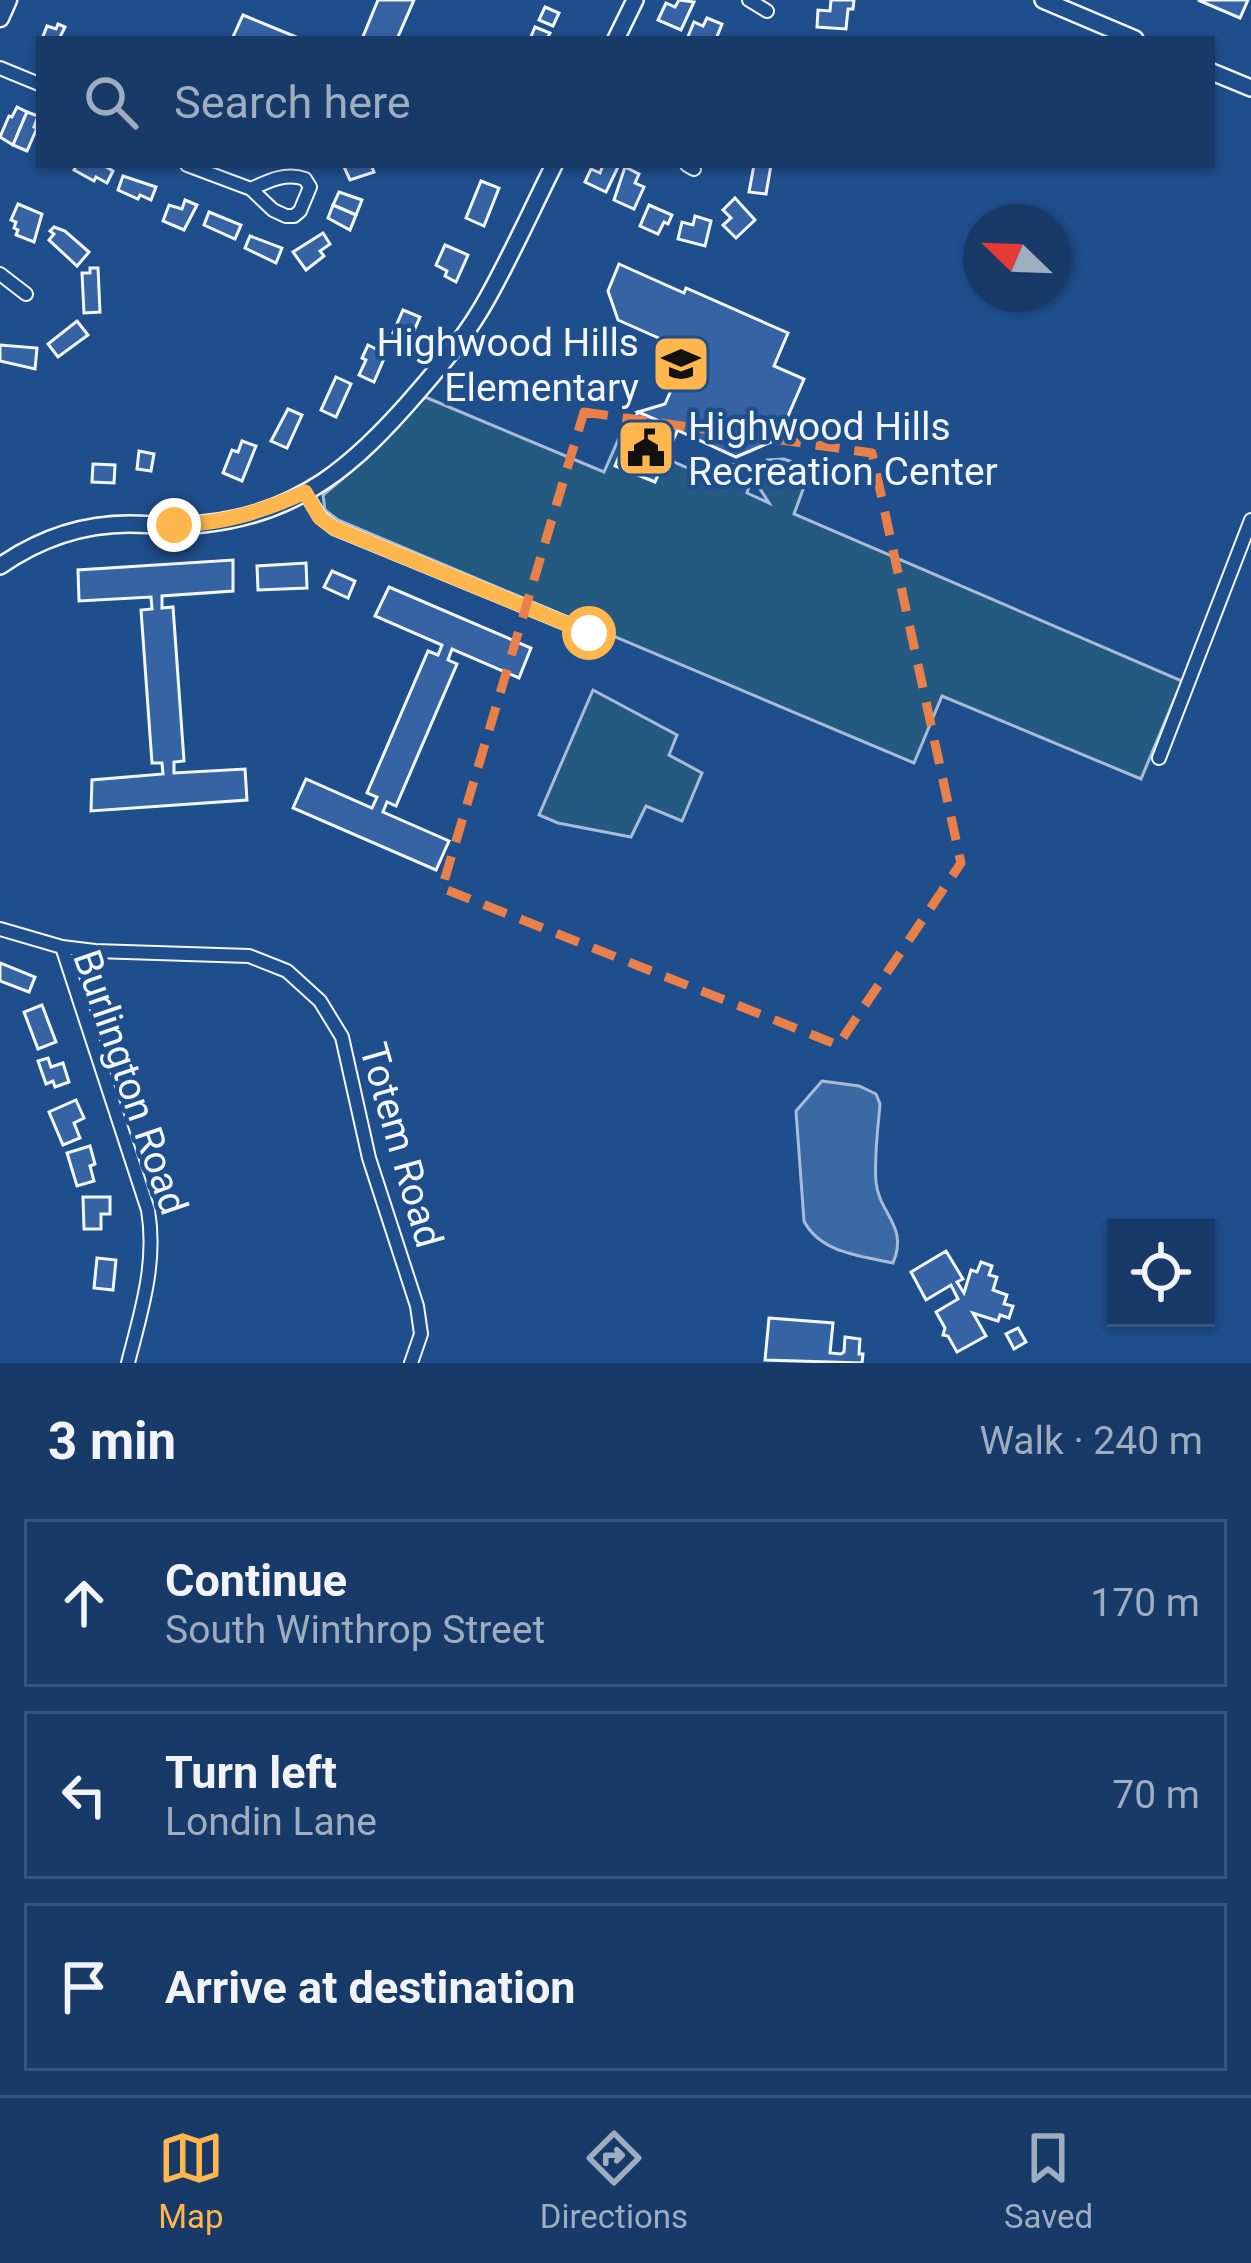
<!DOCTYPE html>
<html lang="en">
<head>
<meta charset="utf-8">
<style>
  :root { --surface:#173a69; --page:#20416f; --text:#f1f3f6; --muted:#9eadc0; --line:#36547d; --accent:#ffb74d }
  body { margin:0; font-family:Roboto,sans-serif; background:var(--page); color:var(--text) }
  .controls { position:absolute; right:36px; bottom:36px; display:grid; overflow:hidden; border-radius:0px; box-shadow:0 3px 9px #0004 }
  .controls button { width:108px; height:108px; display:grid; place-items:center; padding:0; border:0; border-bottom:3px solid var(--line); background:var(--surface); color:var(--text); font:60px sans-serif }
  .compass { position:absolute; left:963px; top:204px; width:108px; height:108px; border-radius:50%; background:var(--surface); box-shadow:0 3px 9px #0004; rotate:293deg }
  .stop { position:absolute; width:36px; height:36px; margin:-27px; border:9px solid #ffb74d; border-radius:50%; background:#fff }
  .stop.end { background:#ffb74d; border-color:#fff; box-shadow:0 3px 12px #0008 }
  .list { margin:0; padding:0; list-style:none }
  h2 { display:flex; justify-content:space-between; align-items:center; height:156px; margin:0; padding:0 48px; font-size:51px }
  h2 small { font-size:39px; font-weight:400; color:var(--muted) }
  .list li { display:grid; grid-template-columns:78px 1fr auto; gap:36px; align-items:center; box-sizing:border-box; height:168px; margin:0 24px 24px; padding:0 24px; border:3px solid var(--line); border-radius:0px }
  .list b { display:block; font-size:45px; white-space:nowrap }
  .list p { margin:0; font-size:39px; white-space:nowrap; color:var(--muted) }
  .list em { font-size:39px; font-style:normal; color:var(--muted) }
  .icon { flex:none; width:66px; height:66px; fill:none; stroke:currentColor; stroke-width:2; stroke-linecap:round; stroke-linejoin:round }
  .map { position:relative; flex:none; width:1251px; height:1363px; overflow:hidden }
  .search { position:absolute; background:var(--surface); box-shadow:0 3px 9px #0004; left:36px; right:36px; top:36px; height:132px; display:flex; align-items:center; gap:30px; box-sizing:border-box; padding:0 42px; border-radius:0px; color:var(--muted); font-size:45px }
  .sheet { height:732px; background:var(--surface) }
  nav { display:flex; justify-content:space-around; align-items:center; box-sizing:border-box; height:168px; border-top:3px solid var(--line); background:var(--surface); font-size:33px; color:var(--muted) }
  nav a { display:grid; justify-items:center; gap:6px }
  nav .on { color:var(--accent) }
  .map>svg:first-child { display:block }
  .green { fill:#245a82; stroke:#a8bbd7; stroke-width:3 }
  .water { fill:#3b69a3; stroke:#a8bbd7; stroke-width:3 }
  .building { fill:#3563a3; stroke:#f2f6ff; stroke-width:3 }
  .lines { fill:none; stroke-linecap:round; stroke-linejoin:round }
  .minor-casing { stroke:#f2f6ff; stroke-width:16 }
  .tertiary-casing { stroke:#f2f6ff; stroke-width:20 }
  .secondary-casing { stroke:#f2f6ff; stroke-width:21 }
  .minor { stroke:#1f4e8c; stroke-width:12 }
  .tertiary { stroke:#1f4e8c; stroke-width:15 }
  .secondary { stroke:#1f4e8c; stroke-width:16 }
  .route { stroke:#ffb74d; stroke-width:15 }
  .marked { fill:none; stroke:#ea8049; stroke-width:9; stroke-dasharray:24 15; stroke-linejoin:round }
  .labels { text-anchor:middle; stroke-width:9; stroke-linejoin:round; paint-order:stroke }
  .poi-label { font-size:39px; fill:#f2f6ff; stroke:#1f4e8c; text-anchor:end }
  .street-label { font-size:39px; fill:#f2f6ff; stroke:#1f4e8c }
</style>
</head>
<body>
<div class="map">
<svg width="1251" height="1363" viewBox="0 0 1251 1363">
  <rect width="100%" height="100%" fill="#1f4e8c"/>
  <g class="green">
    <path d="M 425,397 L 604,472 L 619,438 L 713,479 C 721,464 742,458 753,473 L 747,493 L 769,503 L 757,484 L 767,460 L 784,459 L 804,466 L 798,481 L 805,484 L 794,514 L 1182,681 L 1141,779 L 942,696 L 914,763 L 338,520 L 325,510 L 323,495 L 366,459 Z"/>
    <path d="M 593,690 L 677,735 L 669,755 L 702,773 L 682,821 L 646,806 L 631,837 L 558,823 L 539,815 Z"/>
  </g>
  <path class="water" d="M 822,1081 L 859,1086 L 876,1094 L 880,1104 C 878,1129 874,1157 876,1182 C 879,1214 909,1226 893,1263 C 862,1256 820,1253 804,1221 L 796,1111 Z"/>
  <g class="building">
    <path d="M 378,0 L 414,0 L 397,39 L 362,39 Z"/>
    <path d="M 679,0 L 694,2 L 681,30 L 658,20 L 666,3 L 675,7 Z"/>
    <path d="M 831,0 L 854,0 L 853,9 L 848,9 L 846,29 L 817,27 L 818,10 L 830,11 Z"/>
    <path d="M 1198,0 L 1248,0 L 1240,18 Z"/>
    <path d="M 545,7 L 559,13 L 553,26 L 539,20 Z"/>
    <path d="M 243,15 L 301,39 L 232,39 Z"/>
    <path d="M 707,18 L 722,24 L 716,39 L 687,39 L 694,22 L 703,26 Z"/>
    <path d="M 58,24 L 65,27 L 59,39 L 42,39 L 47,26 L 56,29 Z"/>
    <path d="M 535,27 L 550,33 L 547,39 L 530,39 Z"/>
    <path d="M 17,107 L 27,112 L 13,145 L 0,137 L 9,116 L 12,117 Z"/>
    <path d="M 27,112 L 38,116 L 34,127 L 37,128 L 27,151 L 13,145 Z"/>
    <path d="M 77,165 L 103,165 L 113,171 L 107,183 L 96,177 L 94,181 L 74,170 Z"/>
    <path d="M 350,165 L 371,165 L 374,172 L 350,180 L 344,167 Z"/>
    <path d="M 603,165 L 619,165 L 606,192 L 585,182 L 591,169 L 600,173 Z"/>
    <path d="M 754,165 L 771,165 L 766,194 L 749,192 Z"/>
    <path d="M 625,167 L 639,174 L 635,183 L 644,187 L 634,209 L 614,200 Z"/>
    <path d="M 123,176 L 156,187 L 151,200 L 140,195 L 138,199 L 118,190 Z"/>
    <path d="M 481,181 L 499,188 L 484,226 L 466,218 Z"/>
    <path d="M 339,192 L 362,200 L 356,215 L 333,205 Z"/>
    <path d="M 735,198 L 755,220 L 736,238 L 723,225 L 731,218 L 723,210 Z"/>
    <path d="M 185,200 L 197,205 L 184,230 L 163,221 L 169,205 L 182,209 Z"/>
    <path d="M 18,204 L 42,214 L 34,242 L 16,235 L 18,230 L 14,228 L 16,222 L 11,220 Z"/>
    <path d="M 333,205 L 356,215 L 350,230 L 328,218 Z"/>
    <path d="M 649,205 L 672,215 L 668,224 L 664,222 L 658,234 L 640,226 Z"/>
    <path d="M 209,212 L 241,225 L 235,239 L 204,225 Z"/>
    <path d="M 695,216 L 711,221 L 705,246 L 678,239 L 682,222 L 693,225 Z"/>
    <path d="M 54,227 L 65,231 L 89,252 L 77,266 L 49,240 L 54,234 L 50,231 Z"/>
    <path d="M 323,233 L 330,244 L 320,251 L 324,256 L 306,270 L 293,252 Z"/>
    <path d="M 250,236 L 282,248 L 276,263 L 245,248 Z"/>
    <path d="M 445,245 L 468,255 L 456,282 L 445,276 L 447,271 L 436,265 Z"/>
    <path d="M 619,264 L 684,293 L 686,288 L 788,333 L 774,366 L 804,379 L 778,439 L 736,457 L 638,412 L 665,404 L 676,379 L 659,372 L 672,344 L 618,320 L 608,291 Z"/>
    <path d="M 90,268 L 98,268 L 100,312 L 84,313 L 82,273 L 90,273 Z"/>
    <path d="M 403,310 L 420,317 L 410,340 L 393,333 Z"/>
    <path d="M 77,321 L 88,335 L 58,357 L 48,344 Z"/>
    <path d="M 0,345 L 37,348 L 35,369 L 0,361 Z"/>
    <path d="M 368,345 L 386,354 L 374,382 L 359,375 L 366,360 L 362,358 Z"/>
    <path d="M 336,377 L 351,384 L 336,417 L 321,410 Z"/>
    <path d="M 288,409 L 302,415 L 287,448 L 271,441 Z"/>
    <path d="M 638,412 L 678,429 L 655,482 L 615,466 Z"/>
    <path d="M 242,441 L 256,446 L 242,481 L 223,473 L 232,450 L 238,452 Z"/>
    <path d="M 139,451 L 154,454 L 151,471 L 137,469 Z"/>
    <path d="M 93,464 L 115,465 L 114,483 L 92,482 Z"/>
    <path d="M 233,560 L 233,591 L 162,596 L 162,608 L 173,607 L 184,761 L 174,762 L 174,773 L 245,769 L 247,800 L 91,811 L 92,780 L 163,774 L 162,763 L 152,763 L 141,610 L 152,609 L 151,597 L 79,601 L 78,570 Z"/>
    <path d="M 306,563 L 307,588 L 258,590 L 257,566 Z"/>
    <path d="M 332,571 L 355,581 L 348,598 L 324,587 Z"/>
    <path d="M 389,587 L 531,648 L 519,678 L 452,649 L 448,660 L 457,664 L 396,806 L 387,802 L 383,812 L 449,841 L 436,870 L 293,808 L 306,779 L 372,808 L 377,797 L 367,793 L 428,651 L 438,655 L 442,645 L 375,616 Z"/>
    <path d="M 0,963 L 35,977 L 29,992 L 0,981 Z"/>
    <path d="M 42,1005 L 56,1042 L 38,1049 L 24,1012 Z"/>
    <path d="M 48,1058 L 51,1067 L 63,1063 L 69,1082 L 55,1087 L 53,1081 L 46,1084 L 38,1061 Z"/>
    <path d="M 76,1100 L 84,1118 L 74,1123 L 80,1138 L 63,1145 L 49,1112 Z"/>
    <path d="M 90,1146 L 95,1164 L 90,1166 L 94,1181 L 77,1186 L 67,1153 Z"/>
    <path d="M 83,1197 L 110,1197 L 110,1214 L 101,1214 L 101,1229 L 84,1229 Z"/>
    <path d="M 946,1251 L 963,1279 L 957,1282 L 964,1293 L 971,1270 L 977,1272 L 981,1262 L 992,1266 L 989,1275 L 997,1277 L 993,1290 L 1007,1295 L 1004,1304 L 1013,1306 L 1009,1318 L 1000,1315 L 998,1321 L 973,1313 L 986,1336 L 957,1352 L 948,1336 L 943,1335 L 945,1328 L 936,1312 L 958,1299 L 951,1285 L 926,1300 L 911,1272 Z"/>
    <path d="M 97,1258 L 116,1260 L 113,1290 L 94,1288 Z"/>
    <path d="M 769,1318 L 833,1323 L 830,1353 L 841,1354 L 844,1352 L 845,1337 L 860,1339 L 859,1354 L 863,1354 L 862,1363 L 765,1360 Z"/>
    <path d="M 1018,1328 L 1026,1342 L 1014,1349 L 1006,1334 Z"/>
  </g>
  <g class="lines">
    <defs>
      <g id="minor">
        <path d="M 749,0 L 767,11"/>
        <path d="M 0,68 L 39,84"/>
        <path d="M 187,165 L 251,189 L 273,210 L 286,216 L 294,216 L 300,211 L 310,187 L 305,179 C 286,172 268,181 251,189"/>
        <path d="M 687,165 L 694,169"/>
        <path d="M 0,274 L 26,294"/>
        <path d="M 305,492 L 320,517 L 334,528 L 589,633"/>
        <path d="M 1159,758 L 1251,520"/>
        <path d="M 0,929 L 62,947 L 95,951 L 249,956 L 287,971 L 320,1001 L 342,1037 L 369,1158 L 417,1306 L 421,1334 L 411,1363"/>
        <path d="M 62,947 L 148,1210 C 157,1263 141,1312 128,1363"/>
      </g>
      <g id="tertiary">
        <path d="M 1043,0 L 1135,39"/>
        <path d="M 616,39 L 635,0"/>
        <path d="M 1212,72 L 1251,88"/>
        <path d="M 0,566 C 39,539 82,524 129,524 C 154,524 179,527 203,524 C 300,514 356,464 417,393 C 443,363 469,332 488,297 C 512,254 532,209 554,165"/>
      </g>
      <path id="secondary" d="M 0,18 L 8,0"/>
    </defs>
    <use href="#minor" class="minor-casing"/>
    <use href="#tertiary" class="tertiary-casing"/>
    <use href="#secondary" class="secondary-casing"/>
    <use href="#minor" class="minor"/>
    <use href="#tertiary" class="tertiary"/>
    <use href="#secondary" class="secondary"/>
  </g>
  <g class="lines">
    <path class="route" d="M 174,525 C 221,524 262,512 305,492 L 320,518 L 334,528 L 589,633"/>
  </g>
  <path class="marked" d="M 584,412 L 872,453 L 961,863 L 838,1045 L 442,888 Z"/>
  <defs>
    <symbol id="school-square" viewBox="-11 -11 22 22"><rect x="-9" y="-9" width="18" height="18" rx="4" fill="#ffb74d" stroke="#1f4e8c"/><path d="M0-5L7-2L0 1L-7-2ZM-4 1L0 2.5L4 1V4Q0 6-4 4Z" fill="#111"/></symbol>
    <symbol id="civic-square" viewBox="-11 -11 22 22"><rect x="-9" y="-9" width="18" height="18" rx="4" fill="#ffb74d" stroke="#1f4e8c"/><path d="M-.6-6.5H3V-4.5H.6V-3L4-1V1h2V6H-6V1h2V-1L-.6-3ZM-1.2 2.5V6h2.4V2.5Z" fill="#111"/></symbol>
  </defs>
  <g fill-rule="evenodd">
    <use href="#school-square" x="648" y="331" width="66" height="66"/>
    <use href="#civic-square" x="613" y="415" width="66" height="66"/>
  </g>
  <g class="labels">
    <g class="poi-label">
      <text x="639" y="356">Highwood Hills<tspan x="639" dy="45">Elementary</tspan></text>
      <text x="688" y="440" text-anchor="start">Highwood Hills<tspan x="688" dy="45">Recreation Center</tspan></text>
    </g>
    <g class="street-label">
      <text transform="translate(131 1082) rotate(71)" y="14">Burlington Road</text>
      <text transform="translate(402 1145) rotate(74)" y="14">Totem Road</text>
    </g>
  </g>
</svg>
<div class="controls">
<button><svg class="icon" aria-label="locate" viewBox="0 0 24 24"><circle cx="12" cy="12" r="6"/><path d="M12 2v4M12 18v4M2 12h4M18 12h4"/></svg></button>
</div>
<svg class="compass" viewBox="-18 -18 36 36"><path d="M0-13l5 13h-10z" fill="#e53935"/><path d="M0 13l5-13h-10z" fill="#9eadc0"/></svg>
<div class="stop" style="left:589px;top:633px"></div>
<div class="stop end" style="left:174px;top:525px"></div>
<div class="search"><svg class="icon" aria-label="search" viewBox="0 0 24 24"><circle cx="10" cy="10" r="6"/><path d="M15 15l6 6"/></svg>Search here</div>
</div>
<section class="sheet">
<h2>3 min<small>Walk · 240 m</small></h2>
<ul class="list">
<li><svg class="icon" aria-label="ahead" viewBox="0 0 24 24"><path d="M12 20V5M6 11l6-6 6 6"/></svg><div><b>Continue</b><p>South Winthrop Street</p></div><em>170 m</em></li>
<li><svg class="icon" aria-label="left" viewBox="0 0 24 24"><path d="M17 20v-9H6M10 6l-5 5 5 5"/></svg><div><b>Turn left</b><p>Londin Lane</p></div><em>70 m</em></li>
<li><svg class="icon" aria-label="arrive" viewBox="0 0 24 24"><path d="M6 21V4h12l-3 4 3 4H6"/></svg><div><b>Arrive at destination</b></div></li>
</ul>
</section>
<nav>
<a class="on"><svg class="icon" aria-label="map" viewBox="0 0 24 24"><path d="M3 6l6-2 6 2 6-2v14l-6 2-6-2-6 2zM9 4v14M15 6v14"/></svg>Map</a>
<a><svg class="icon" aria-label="directions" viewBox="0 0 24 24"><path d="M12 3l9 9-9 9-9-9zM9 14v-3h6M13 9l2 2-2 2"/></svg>Directions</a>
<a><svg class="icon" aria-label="saved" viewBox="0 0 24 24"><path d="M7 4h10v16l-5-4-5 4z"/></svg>Saved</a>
</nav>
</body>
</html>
